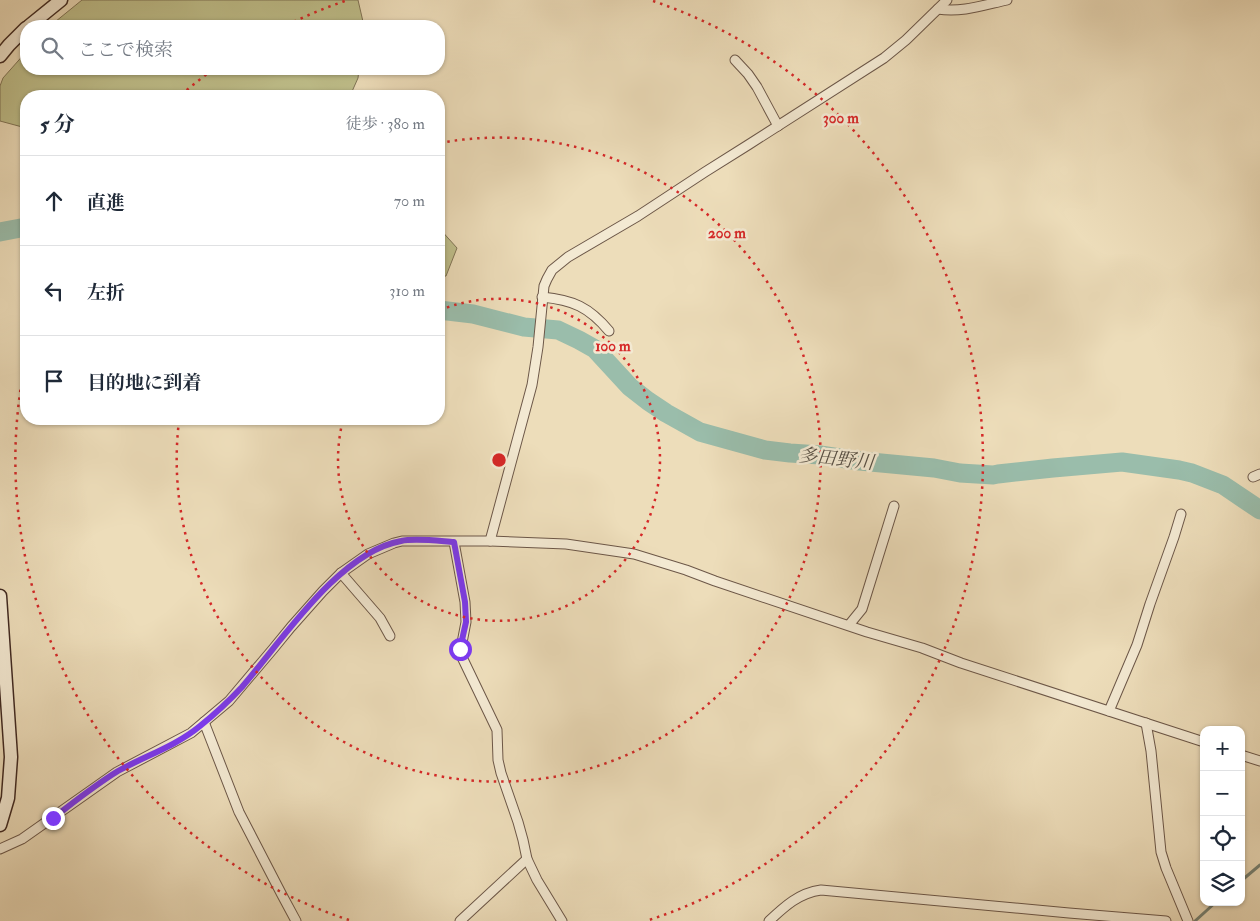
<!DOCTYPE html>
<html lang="ja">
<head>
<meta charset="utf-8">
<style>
  :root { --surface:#fff; --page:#f2f2f3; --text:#1f2937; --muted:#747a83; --line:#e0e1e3 }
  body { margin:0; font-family:"IM FELL Double Pica","Noto Serif JP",serif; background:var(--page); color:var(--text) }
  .controls { position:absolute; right:15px; bottom:15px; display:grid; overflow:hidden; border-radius:10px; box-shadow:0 1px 4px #0004 }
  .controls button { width:45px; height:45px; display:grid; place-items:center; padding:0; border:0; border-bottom:1px solid var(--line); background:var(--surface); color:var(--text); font:25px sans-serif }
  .stop { position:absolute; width:15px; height:15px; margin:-11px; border:4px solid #7c3aed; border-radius:50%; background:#fff }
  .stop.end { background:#7c3aed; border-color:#fff; box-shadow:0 1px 5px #0008 }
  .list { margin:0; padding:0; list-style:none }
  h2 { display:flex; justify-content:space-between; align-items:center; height:65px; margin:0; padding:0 20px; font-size:21px }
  h2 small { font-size:16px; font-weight:400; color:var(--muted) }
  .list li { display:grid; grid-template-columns:32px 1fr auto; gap:15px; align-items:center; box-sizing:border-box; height:90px; padding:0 20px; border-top:1px solid var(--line) }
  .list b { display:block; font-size:19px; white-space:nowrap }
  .list em { font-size:16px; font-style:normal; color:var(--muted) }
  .icon { flex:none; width:28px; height:28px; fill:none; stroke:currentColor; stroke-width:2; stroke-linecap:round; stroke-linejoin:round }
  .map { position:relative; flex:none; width:1260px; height:921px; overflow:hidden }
  .search { position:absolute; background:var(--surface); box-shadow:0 1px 4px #0004; left:20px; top:20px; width:425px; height:55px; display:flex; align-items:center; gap:12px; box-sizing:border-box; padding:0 18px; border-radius:20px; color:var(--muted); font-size:19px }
  .panel { position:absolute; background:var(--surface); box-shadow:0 1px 4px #0004; left:20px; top:90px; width:425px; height:335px; border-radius:20px }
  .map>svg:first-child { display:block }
  .green { fill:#bfbf8b; stroke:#807456 }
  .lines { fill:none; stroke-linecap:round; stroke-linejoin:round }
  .stream { stroke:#768274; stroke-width:3 }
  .river { stroke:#9abdab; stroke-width:19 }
  .street-casing { stroke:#6c5748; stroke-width:11 }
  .secondary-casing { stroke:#412a22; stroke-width:15 }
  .street { stroke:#f3e9d2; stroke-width:9 }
  .secondary { stroke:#f3e9d2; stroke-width:12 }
  .route { stroke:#7c3aed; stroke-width:6 }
  .ring { fill:none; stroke:#d62828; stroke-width:2.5; stroke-dasharray:2.5 5 }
  .labels { text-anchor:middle; stroke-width:5; stroke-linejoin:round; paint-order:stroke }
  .water-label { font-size:19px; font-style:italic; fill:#574f44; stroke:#f3e9d2 }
  .centre { fill:#d62828; stroke:#f3e9d2; stroke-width:2.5 }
  .ring-label { font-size:15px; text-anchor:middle; font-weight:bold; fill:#d62828; stroke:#f3e9d2; stroke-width:5; stroke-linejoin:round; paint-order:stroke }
</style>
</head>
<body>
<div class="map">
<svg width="1260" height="921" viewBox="0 0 1260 921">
  <rect width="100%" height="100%" fill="#edddba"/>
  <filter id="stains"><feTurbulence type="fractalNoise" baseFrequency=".004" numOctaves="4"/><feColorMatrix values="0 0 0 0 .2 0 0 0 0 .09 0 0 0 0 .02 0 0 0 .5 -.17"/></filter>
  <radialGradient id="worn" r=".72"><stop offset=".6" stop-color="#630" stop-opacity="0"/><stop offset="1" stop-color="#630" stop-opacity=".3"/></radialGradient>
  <g class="green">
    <path d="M 82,0 L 358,0 L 364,26 L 50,26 Z"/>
    <path d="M 26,52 L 26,69 L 359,69 L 358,78 L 350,96 L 26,96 L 26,128 L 0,121 L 0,86 L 3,78 Z"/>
    <path d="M 439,228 L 457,248 L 446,276 L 439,277 Z"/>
  </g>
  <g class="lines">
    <g class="stream">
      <path d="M 1241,881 L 1260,865"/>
      <path d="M 1195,921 L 1216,902"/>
    </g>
    <g class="river">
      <path d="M 0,232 L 26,227"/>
      <path d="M 439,310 L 473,314 L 524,327 L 558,330 L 579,340 L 595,349 L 630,387 L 648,401 L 666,413 L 700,432 L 765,450 L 790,453 L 820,455 L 860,461 L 934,468 L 960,473 L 993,475 L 998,474 L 1053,468 L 1122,462 L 1179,470 L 1192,473 L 1223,485 L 1260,510"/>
    </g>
    <defs>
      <g id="street">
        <path d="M 938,9 C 961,13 984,5 1007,0"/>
        <path d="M 735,60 L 748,74 L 757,87 L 778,126"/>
        <path d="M 542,297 C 573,300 589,307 609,331"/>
        <path d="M 1253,477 L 1260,474"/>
        <path d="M 490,541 L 532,385 L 538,347 L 544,286 L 547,279 L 552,270 L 568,257 L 638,216 L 705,172 L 748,145 L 884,58 L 906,40 L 947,0"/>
        <path d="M 454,542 L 465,602 L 466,622 L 460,653 L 497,730 L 498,760 L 501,773 L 518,822 L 523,840 L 527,859 L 537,880 L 562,921"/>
        <path d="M 341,573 L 380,618 L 390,636"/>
        <path d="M 849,625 L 862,609 L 894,506"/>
        <path d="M 1109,711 L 1137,645 L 1150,604 L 1174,537 L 1181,514"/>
        <path d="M 204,722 L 239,812 L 282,895 L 296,921"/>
        <path d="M 1146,723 L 1151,751 L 1161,852 L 1166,868 L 1188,921"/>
        <path d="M 1241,755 L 1260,761"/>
        <path d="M 0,849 L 22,839 L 117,772 L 191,733 L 229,701 L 273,649 L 291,627 L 323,591 L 341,573 L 368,554 L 394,543 L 402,541 L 490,541 L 566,544 L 634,554 L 686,570 L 715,581 L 867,632 L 922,648 L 961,663 L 1204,742"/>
        <path d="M 460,921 L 527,859"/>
        <path d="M 769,921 C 785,906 799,893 821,890 L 1069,913 L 1166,921"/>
      </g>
      <g id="secondary">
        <path d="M 29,26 L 61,0"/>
        <path d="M 0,56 L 9,45 L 26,28"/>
        <path d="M 0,596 L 11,757 L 8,798 L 0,825"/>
      </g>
    </defs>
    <use href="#street" class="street-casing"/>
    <use href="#secondary" class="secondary-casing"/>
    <use href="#street" class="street"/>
    <use href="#secondary" class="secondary"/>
  </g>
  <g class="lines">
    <path class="route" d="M 53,818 C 74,802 95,785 118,771 C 145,756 176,746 200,726 C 215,714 229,701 242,687 C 281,642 339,552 401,541 C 415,538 439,541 454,542 L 465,602 L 466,622 L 460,649"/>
  </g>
  <g class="ring">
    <path d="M440 310A161 161 0 1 1 343 420"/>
    <path d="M440 143A322 322 0 1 1 179 421"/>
    <path d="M349 920A484 484 0 0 1 26 359M181 95A484 484 0 0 1 211 71M287 25A484 484 0 0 1 345 1M653 1A484 484 0 0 1 649 920"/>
  </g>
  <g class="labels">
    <g class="water-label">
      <text transform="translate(836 458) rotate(6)" y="7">多田野川</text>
    </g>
  </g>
  <circle cx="499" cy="460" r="8" class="centre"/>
  <g class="ring-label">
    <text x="841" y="123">300 m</text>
    <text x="727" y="238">200 m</text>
    <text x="613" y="351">100 m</text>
  </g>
  <rect width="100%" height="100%" filter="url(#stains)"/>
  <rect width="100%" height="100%" fill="url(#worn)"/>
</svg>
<div class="controls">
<button>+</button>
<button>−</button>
<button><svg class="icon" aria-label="locate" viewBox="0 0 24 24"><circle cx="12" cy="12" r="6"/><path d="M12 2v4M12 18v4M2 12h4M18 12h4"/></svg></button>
<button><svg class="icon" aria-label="layers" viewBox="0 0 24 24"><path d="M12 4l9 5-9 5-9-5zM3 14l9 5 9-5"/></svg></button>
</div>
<div class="stop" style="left:460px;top:649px"></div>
<div class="stop end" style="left:53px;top:818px"></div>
<div class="search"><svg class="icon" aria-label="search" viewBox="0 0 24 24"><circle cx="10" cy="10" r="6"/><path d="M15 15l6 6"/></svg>ここで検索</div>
<section class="panel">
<h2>5 分<small>徒歩 · 380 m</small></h2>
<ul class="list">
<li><svg class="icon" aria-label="ahead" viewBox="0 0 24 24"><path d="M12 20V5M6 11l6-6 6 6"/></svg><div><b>直進</b></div><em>70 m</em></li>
<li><svg class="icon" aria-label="left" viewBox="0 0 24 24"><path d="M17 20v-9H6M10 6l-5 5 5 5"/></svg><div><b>左折</b></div><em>310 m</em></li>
<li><svg class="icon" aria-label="arrive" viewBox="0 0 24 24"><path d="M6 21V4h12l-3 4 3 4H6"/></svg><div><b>目的地に到着</b></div></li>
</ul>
</section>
</div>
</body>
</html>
